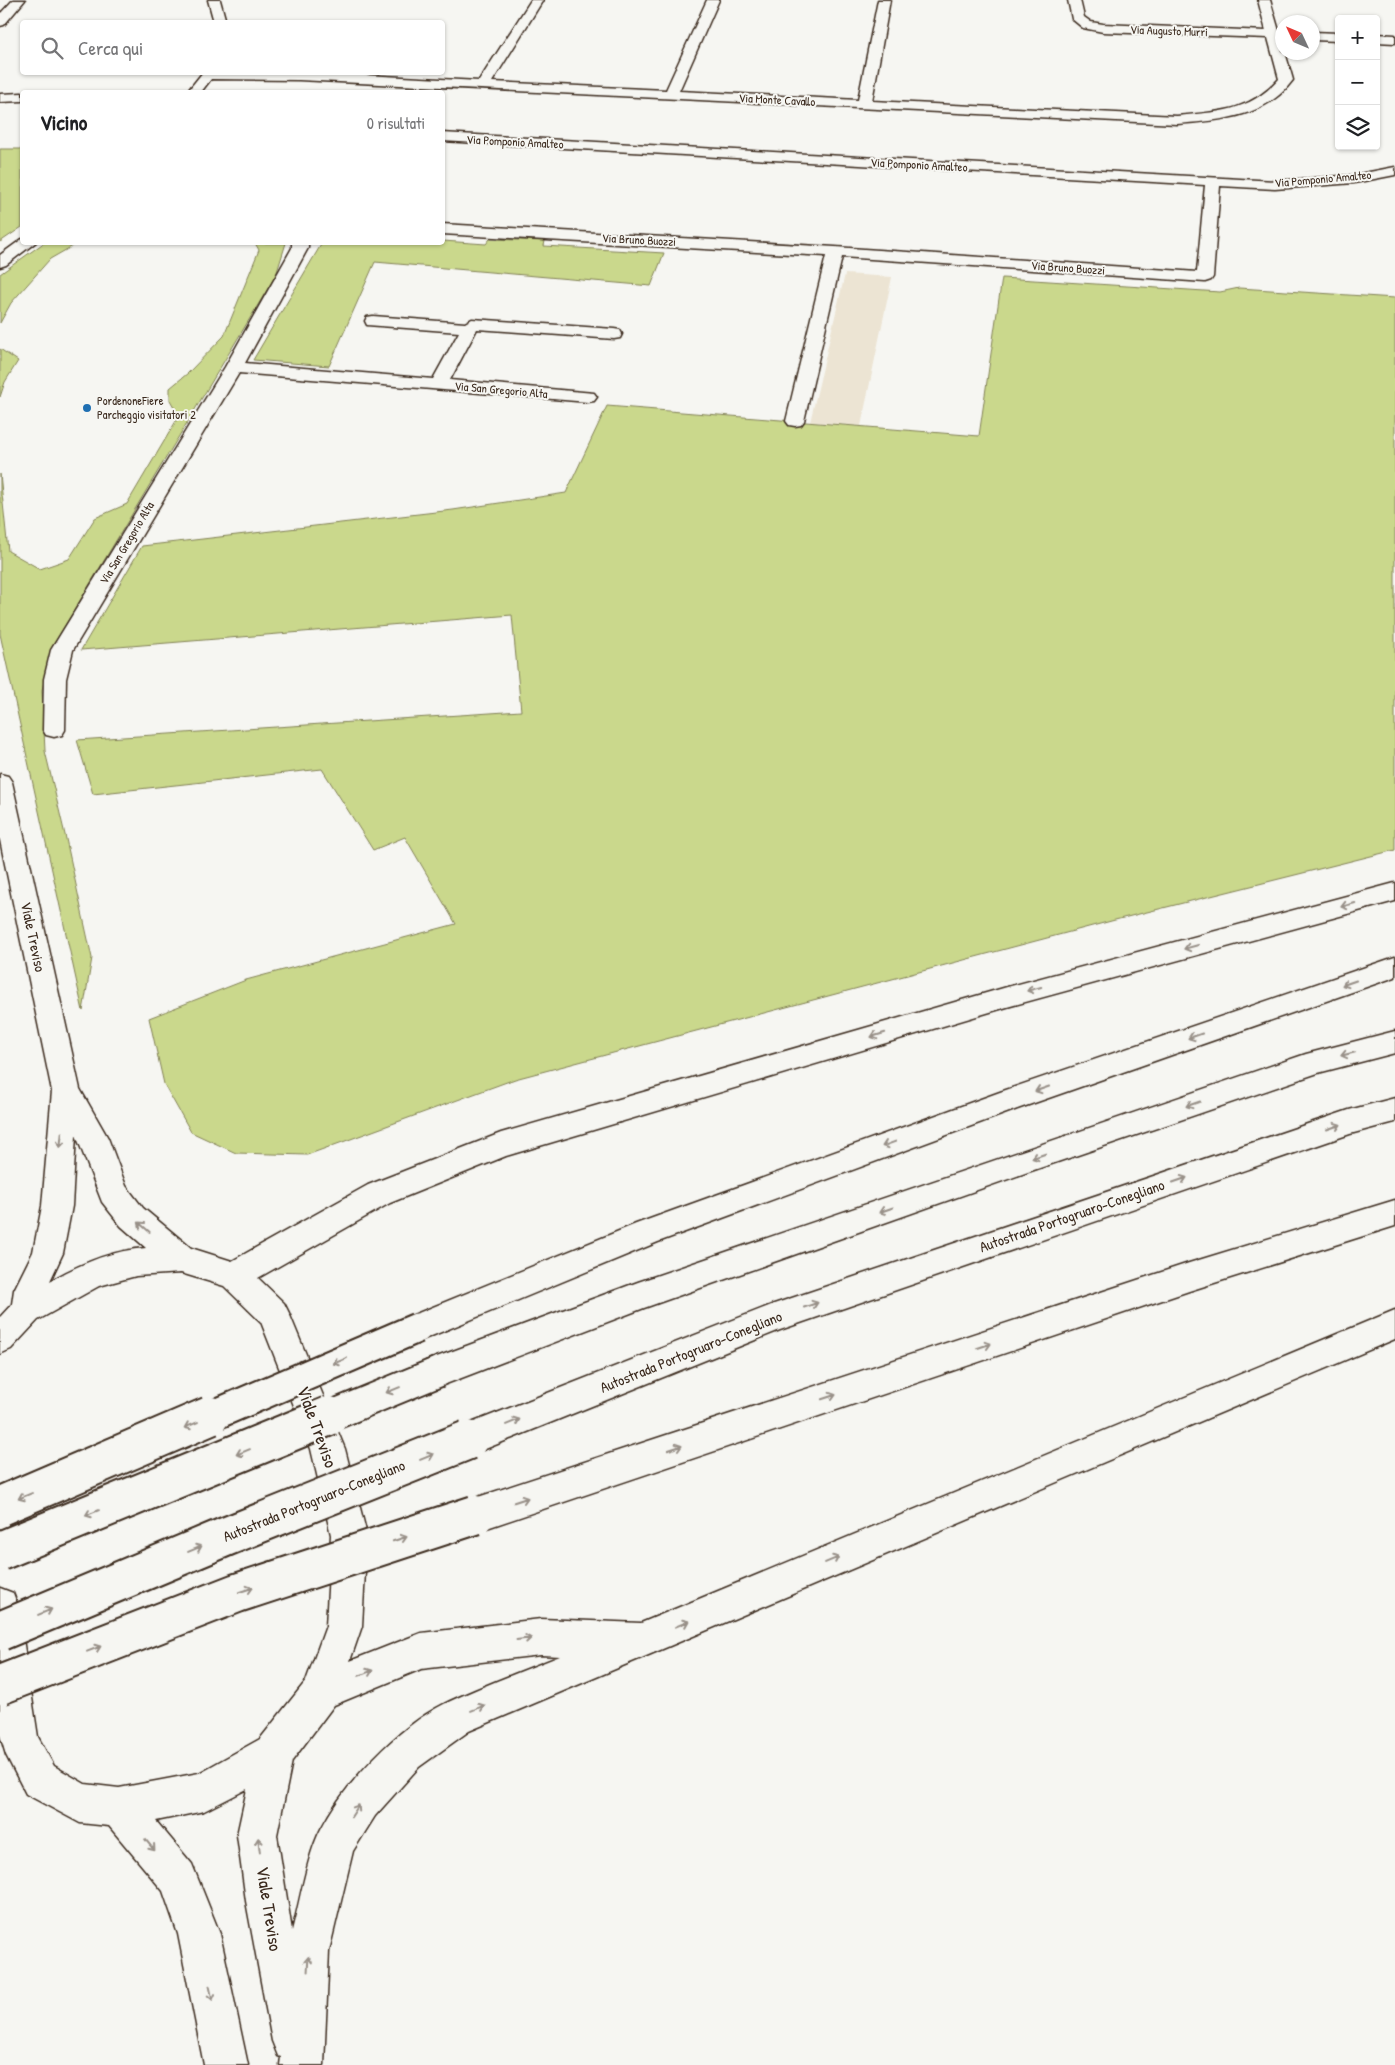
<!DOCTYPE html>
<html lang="it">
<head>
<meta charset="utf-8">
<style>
  :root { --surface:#fff; --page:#f6f6f6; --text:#202124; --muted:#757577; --line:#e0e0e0 }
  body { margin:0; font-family:"Patrick Hand",sans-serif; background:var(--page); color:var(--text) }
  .controls { position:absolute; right:15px; top:15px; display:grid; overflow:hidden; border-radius:5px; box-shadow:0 1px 4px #0004 }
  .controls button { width:45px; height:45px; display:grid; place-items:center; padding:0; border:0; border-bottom:1px solid var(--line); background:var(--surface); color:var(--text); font:25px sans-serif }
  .compass { position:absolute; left:1275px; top:15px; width:45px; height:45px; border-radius:50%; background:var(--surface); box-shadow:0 1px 4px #0004; rotate:314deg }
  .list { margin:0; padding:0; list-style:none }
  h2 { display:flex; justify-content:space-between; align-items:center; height:65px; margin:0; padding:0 20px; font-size:21px }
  h2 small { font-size:16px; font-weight:400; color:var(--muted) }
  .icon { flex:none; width:28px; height:28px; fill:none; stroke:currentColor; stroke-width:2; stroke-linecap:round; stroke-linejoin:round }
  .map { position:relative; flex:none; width:1395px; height:2065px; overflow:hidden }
  .search { position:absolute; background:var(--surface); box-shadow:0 1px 4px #0004; left:20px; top:20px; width:425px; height:55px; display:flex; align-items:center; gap:12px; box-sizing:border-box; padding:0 18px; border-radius:5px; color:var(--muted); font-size:19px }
  .panel { position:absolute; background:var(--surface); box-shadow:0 1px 4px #0004; left:20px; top:90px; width:425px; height:155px; border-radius:5px }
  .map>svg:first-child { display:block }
  .built { fill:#ece4d3 }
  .green { fill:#cad88c; stroke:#828155 }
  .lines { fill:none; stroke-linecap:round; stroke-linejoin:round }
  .minor-casing { stroke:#3b2a1e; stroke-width:3 }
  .major-casing { stroke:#3b2a1e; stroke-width:3 }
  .highway-casing { stroke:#3b2a1e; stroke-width:3 }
  .minor { fill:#f6f6f2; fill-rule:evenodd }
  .major { fill:#f6f6f2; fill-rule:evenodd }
  .highway { fill:#f6f6f2; fill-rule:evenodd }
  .highway-bridge-far1-casing { stroke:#3b2a1e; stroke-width:33; stroke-linecap:butt }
  .highway-bridge-casing { stroke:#3b2a1e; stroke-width:42; stroke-linecap:butt }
  .highway-bridge-far1 { stroke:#f6f6f2; stroke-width:29 }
  .highway-bridge { stroke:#f6f6f2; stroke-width:38 }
  .oneway { stroke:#989088 }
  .poi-dot { fill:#1f6fb2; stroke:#f6f6f2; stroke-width:2 }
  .labels { text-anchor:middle; stroke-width:4; stroke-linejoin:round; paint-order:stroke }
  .far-street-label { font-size:12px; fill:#3b2a1e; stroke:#f6f6f2 }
  .far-poi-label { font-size:12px; fill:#3b2a1e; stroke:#f6f6f2; text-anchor:start }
  .street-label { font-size:15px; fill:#3b2a1e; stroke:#f6f6f2 }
  .near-street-label { font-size:18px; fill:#3b2a1e; stroke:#f6f6f2 }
</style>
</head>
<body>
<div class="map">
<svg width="1395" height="2065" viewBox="0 0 1395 2065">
  <rect width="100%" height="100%" fill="#f6f6f2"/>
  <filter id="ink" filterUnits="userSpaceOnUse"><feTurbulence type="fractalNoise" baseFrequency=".02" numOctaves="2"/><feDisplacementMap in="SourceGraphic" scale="10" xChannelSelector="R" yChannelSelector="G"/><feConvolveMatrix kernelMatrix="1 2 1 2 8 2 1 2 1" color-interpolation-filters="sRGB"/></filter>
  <g filter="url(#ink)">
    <path class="built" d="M 845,274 L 892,277 L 861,426 L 810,422 Z"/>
    <g class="green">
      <path d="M 0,149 L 22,149 L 22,227 L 0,242 Z"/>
      <path d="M 490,239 L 545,241 L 544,246 L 664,253 L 651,286 L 375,262 L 329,366 L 253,360 L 322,243 L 442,242 L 443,241 L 486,244 Z"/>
      <path d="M 45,242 L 78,243 L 50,259 L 11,303 L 0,323 L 0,274 Z"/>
      <path d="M 255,243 L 286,243 L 276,275 L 52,647 L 42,690 L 45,751 L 66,839 L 92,958 L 83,1011 L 0,634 L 0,474 L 8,551 L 40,569 L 69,559 L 95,518 L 127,504 L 179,416 L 170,400 L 170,388 L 188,373 L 224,336 L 259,250 Z"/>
      <path d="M 1002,278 L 1220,292 L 1239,288 L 1395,298 L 1395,850 L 1115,920 L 515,1079 L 307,1155 L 236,1153 L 191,1132 L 164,1084 L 149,1018 L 246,980 L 456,924 L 405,837 L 373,850 L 322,769 L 93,794 L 77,740 L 521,711 L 512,615 L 81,650 L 142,546 L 453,510 L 566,493 L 607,406 L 979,436 Z"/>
      <path d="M 0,349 L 18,361 L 5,382 L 0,397 Z"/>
    </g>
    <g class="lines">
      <defs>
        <g id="minor">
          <path d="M 208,0 L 220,0 L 226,22 L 214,22 Z"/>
          <path d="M 531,0 L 543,0 L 492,82 L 666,90 L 707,0 L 719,0 L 679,91 L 858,100 L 878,0 L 890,0 L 872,101 L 1177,116 C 1218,112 1250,112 1279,79 L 1268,38 L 1103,32 L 1083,28 L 1072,19 L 1068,0 L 1080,0 L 1084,17 L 1091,22 L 1103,24 L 1266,31 L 1258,0 L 1270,0 L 1279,31 L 1282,31 L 1282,39 L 1281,39 L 1282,52 L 1285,52 L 1293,80 C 1265,118 1220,120 1177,124 L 299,80 L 211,79 L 201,92 L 187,92 L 203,72 L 307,72 L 479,81 Z"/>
          <path d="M 1312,32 L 1339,33 L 1339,41 L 1312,40 Z"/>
          <path d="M 1376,34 L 1395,35 L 1395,43 L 1376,42 Z"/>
          <path d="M 22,93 L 22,101 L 0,102 L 0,94 Z"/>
          <path d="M 442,133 L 1275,181 L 1354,175 L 1395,167 L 1395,175 L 1354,183 L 1275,189 L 1220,186 L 1213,277 L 1211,280 L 1205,282 L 842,257 L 804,421 L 801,425 L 795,426 L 789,425 L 786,421 L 826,256 L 442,234 L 442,224 L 835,247 L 1197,272 L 1205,185 L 442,141 Z"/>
          <path d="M 22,239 L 22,242 L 36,242 L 6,265 L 0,267 L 0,255 Z"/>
          <path d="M 292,242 L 308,242 L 308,248 L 245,363 L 433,379 L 459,332 L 367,325 L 365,321 L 367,317 L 373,316 L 465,323 L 472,319 L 614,329 L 620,330 L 622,334 L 620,338 L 614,339 L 477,329 L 450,380 L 594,393 L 597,397 L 594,401 L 588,402 L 239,373 L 73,650 L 66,679 L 65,730 L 62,735 L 54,737 L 46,735 L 43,730 L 44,679 L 51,650 L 225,367 L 292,248 Z"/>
        </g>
        <g id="major">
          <path d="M 13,0 L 25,0 L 4,25 L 0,26 L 0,14 Z"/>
          <path d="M 0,774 L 8,776 L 12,782 L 80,1089 L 108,1138 L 126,1186 L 143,1208 L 191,1248 L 232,1261 L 368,1185 L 501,1133 L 1007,987 L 1395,883 L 1395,901 L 1007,1007 L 506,1156 L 390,1203 L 258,1278 L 284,1303 L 289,1313 L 345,1449 L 367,1535 L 362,1626 L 350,1661 L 421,1633 L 541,1619 L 641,1623 L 1395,1310 L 1395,1339 L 469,1731 L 419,1767 L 375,1816 L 353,1851 L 329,1951 L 324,2065 L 280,2065 L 281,2057 L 278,2056 L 272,2041 L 246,1901 L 237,1835 L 247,1789 L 204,1811 L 156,1821 L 192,1864 L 220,1934 L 248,2065 L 204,2065 L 178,1934 L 163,1891 L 109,1826 L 80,1823 L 26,1794 L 6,1755 L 0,1735 L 0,1588 L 13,1593 L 18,1606 L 38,1737 L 54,1766 L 85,1784 L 119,1788 L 199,1773 L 260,1739 L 306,1681 L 326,1626 L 331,1535 L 311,1449 L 261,1322 L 224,1286 L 181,1273 L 136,1276 L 99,1286 L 38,1320 L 11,1349 L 0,1354 L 0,1317 L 12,1304 L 14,1290 L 33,1252 L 42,1206 L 52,1091 L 0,840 ZM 76,1135 L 102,1202 L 121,1226 L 146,1248 C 112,1250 80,1264 50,1281 L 63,1253 L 72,1206 ZM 541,1655 L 560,1656 C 521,1672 481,1686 444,1704 C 398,1727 344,1784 321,1829 C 307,1855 300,1902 292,1931 L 277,1835 L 292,1761 L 334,1705 L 421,1669 Z"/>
        </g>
        <g id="highway">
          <path d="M 1395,957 L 1395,977 L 1020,1108 L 658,1242 L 417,1342 L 406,1338 L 401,1328 L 406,1318 L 636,1224 L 1000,1092 Z"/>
          <path d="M 1395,1031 L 1395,1053 L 1318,1073 L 1028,1172 L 644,1308 L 438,1387 L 426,1383 L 422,1372 L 426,1361 L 638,1282 L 1306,1054 Z"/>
          <path d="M 1395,1098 L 1395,1122 L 1350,1134 L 780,1330 L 468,1456 L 456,1451 L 451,1440 L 456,1429 L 774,1304 L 1349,1110 Z"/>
          <path d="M 1395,1200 L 1395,1226 L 1189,1291 L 475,1532 L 463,1527 L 458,1515 L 463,1503 L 475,1498 L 1189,1263 Z"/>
        </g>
      </defs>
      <use href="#minor" class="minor-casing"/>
      <use href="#major" class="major-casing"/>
      <use href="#highway" class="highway-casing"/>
      <use href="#minor" class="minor"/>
      <use href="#major" class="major"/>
      <use href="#highway" class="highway"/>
      <defs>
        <g id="highway-bridge-far1">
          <path d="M 207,1418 L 417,1328"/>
          <path d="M 326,1418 L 438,1372"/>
        </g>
        <g id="highway-bridge">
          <path d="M 0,1506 L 210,1416"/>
          <path d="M 0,1551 L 329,1416"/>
          <path d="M 0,1631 L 225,1537 L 468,1440"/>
          <path d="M 0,1685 L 237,1593 L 475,1515"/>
        </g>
      </defs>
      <use href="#highway-bridge-far1" class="highway-bridge-far1-casing"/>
      <use href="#highway-bridge" class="highway-bridge-casing"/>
      <use href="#highway-bridge-far1" class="highway-bridge-far1"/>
      <use href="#highway-bridge" class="highway-bridge"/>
    </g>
    <defs><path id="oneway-shaft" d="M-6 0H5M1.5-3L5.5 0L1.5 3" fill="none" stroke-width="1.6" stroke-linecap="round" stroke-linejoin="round" transform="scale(1.25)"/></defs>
    <g class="oneway">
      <use href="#oneway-shaft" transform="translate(1348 905) rotate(165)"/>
      <use href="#oneway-shaft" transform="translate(1191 947) rotate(165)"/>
      <use href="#oneway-shaft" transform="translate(1349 983) rotate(161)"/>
      <use href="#oneway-shaft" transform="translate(1034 989) rotate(165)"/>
      <use href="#oneway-shaft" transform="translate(878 1035) rotate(163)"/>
      <use href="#oneway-shaft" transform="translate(1195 1036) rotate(161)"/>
      <use href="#oneway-shaft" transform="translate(1348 1054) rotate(166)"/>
      <use href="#oneway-shaft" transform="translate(1042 1089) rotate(161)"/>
      <use href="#oneway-shaft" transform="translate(1193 1104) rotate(161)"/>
      <use href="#oneway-shaft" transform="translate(1334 1127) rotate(-19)"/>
      <use href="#oneway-shaft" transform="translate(61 1140) rotate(96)"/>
      <use href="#oneway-shaft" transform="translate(889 1144) rotate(160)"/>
      <use href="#oneway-shaft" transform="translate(1039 1156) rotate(161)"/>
      <use href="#oneway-shaft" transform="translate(1180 1180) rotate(-19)"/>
      <use href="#oneway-shaft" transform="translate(886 1210) rotate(161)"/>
      <use href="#oneway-shaft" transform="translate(144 1227) rotate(-139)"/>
      <use href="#oneway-shaft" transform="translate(811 1305) rotate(-19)"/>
      <use href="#oneway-shaft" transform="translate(984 1346) rotate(-18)"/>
      <use href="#oneway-shaft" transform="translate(340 1361) rotate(157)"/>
      <use href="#oneway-shaft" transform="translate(393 1390) rotate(158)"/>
      <use href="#oneway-shaft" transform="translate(829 1397) rotate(-18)"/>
      <use href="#oneway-shaft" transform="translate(513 1422) rotate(-22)"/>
      <use href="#oneway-shaft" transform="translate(191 1425) rotate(157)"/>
      <use href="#oneway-shaft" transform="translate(675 1448) rotate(-18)"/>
      <use href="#oneway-shaft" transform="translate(243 1452) rotate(158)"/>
      <use href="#oneway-shaft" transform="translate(427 1457) rotate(-22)"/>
      <use href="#oneway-shaft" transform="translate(25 1496) rotate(157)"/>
      <use href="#oneway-shaft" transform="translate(521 1500) rotate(-18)"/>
      <use href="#oneway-shaft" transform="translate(92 1513) rotate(158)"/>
      <use href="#oneway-shaft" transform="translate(400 1539) rotate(-18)"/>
      <use href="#oneway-shaft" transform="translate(195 1549) rotate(-23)"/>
      <use href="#oneway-shaft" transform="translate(832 1560) rotate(-23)"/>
      <use href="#oneway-shaft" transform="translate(246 1590) rotate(-18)"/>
      <use href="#oneway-shaft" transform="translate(45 1612) rotate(-23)"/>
      <use href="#oneway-shaft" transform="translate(682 1624) rotate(-23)"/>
      <use href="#oneway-shaft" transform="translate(524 1639) rotate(-7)"/>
      <use href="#oneway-shaft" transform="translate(94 1649) rotate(-21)"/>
      <use href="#oneway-shaft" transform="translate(366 1673) rotate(-22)"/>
      <use href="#oneway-shaft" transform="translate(478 1708) rotate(-22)"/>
      <use href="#oneway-shaft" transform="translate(355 1811) rotate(-57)"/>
      <use href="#oneway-shaft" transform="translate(150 1845) rotate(50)"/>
      <use href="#oneway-shaft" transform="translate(259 1845) rotate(-97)"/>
      <use href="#oneway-shaft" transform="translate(308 1964) rotate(-87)"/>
      <use href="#oneway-shaft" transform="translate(211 1993) rotate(78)"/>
    </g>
  </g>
  <circle class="poi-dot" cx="87" cy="408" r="5"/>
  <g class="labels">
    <g class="far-street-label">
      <text transform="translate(1169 31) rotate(2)" y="4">Via Augusto Murri</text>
      <text transform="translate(777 100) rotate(3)" y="4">Via Monte Cavallo</text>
      <text transform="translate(515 142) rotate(3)" y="4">Via Pomponio Amalteo</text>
      <text transform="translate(919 165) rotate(3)" y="4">Via Pomponio Amalteo</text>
      <text transform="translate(1323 179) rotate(-5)" y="4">Via Pomponio Amalteo</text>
      <text transform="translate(639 240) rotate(3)" y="4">Via Bruno Buozzi</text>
      <text transform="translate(1068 268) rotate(4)" y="4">Via Bruno Buozzi</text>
      <text transform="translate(501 390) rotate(5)" y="4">Via San Gregorio Alta</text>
      <text transform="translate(127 543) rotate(-59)" y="4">Via San Gregorio Alta</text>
    </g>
    <g class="far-poi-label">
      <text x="97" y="405">PordenoneFiere<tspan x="97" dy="14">Parcheggio visitatori 2</tspan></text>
    </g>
    <g class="street-label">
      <text transform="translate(33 937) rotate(78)" y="5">Viale Treviso</text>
      <text transform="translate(1072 1216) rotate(-19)" y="5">Autostrada Portogruaro-Conegliano</text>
      <text transform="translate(691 1352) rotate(-22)" y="5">Autostrada Portogruaro-Conegliano</text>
      <text transform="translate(314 1501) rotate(-22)" y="5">Autostrada Portogruaro-Conegliano</text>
    </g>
    <g class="near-street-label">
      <text transform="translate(317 1427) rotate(70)" y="6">Viale Treviso</text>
      <text transform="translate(269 1909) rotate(81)" y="6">Viale Treviso</text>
    </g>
  </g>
</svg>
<div class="controls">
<button>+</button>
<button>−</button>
<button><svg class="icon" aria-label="layers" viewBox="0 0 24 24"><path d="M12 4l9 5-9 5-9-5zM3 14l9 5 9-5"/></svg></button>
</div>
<svg class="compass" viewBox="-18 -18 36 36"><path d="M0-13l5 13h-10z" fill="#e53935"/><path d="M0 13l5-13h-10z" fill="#757577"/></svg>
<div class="search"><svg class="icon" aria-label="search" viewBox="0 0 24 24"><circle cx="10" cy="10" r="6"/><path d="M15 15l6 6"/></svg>Cerca qui</div>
<section class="panel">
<h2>Vicino<small>0 risultati</small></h2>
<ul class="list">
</ul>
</section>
</div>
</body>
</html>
